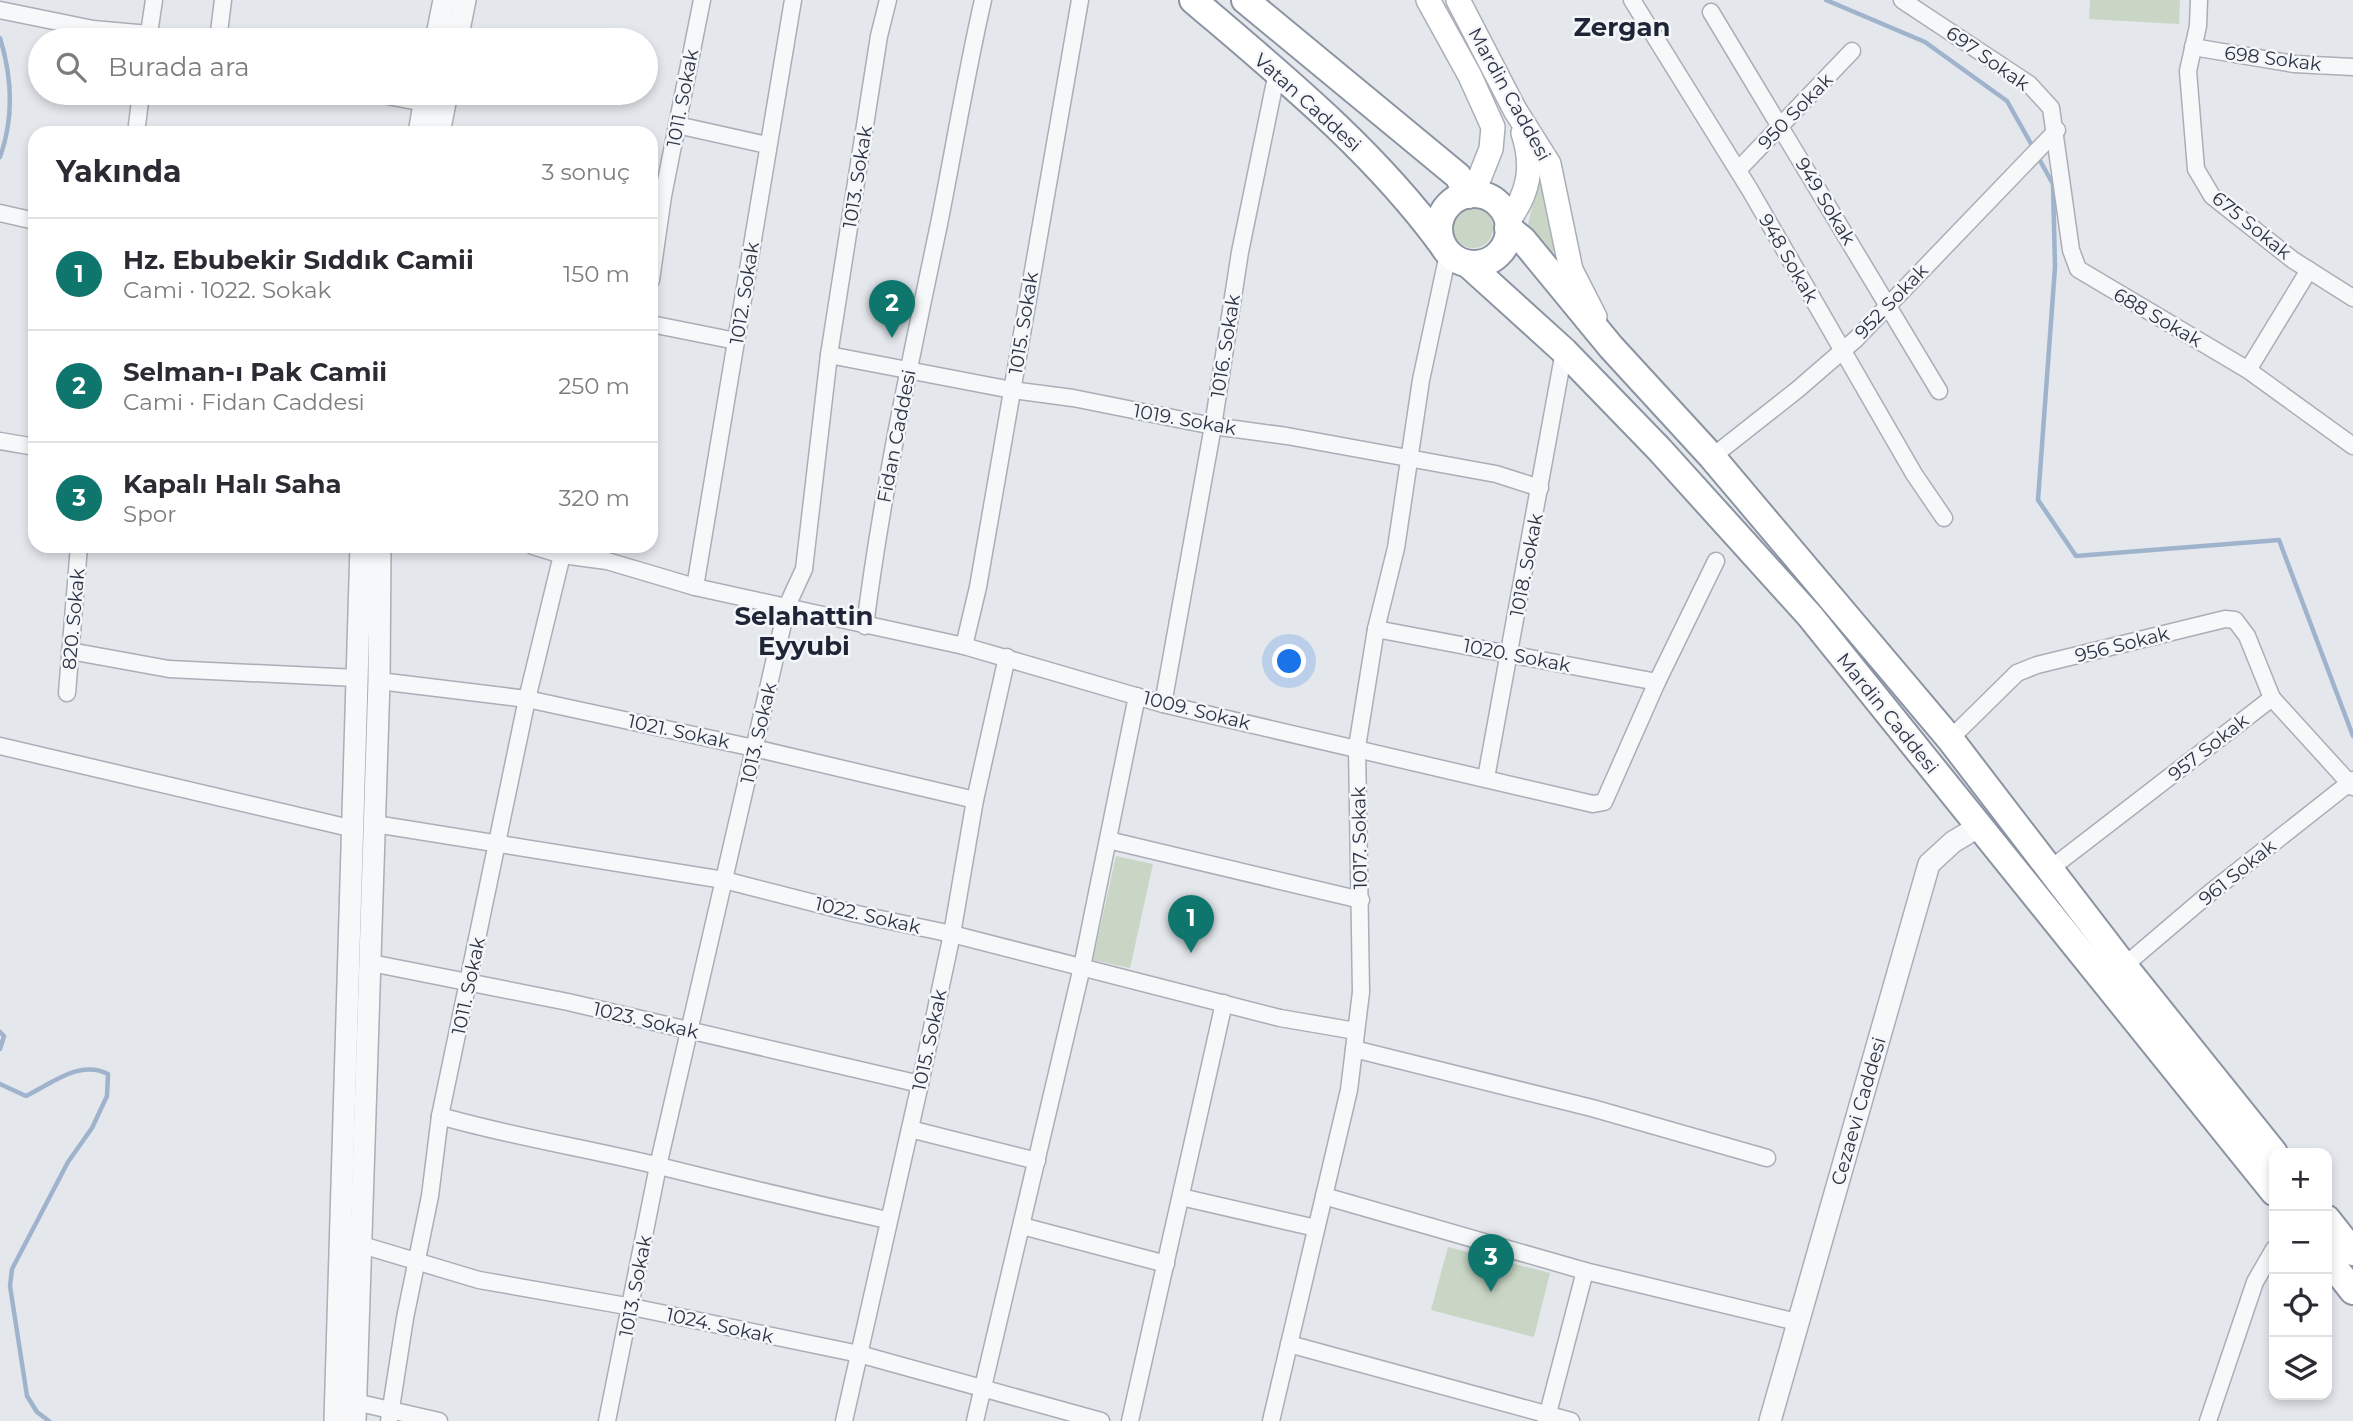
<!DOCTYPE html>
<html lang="tr">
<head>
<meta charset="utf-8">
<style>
  :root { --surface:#fff; --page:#f7f7f7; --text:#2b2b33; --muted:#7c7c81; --line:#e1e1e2; --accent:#0f766e }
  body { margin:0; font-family:Montserrat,sans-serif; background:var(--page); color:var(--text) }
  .controls { position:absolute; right:21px; bottom:21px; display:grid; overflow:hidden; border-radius:14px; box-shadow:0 4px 10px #0003 }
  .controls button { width:63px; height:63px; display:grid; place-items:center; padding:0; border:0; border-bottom:2px solid var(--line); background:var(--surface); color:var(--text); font:35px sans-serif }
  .you { position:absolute; left:1290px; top:662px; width:24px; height:24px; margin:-18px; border:5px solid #fff; border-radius:50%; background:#1a73e8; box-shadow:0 0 0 10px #1a73e833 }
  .badge { display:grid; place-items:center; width:46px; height:46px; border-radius:50%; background:var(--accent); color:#fff; font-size:23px; font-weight:700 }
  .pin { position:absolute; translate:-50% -58px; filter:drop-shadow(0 2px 4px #0008) }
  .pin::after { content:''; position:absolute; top:37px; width:24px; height:21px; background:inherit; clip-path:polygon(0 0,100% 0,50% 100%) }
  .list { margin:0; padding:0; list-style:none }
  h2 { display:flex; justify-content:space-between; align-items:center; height:91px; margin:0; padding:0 28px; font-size:30px }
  h2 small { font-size:23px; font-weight:400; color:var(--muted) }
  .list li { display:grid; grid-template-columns:46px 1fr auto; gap:21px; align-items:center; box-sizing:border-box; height:112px; padding:0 28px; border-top:2px solid var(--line) }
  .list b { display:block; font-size:26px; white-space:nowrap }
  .list p { margin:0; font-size:23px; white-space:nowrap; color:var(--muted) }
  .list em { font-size:23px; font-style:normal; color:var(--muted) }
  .icon { flex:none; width:38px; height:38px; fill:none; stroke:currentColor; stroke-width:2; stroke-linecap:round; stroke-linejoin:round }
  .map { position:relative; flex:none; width:2353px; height:1421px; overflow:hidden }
  .search { position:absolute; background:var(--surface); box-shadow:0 4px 10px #0003; left:28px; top:28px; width:630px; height:77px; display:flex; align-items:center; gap:18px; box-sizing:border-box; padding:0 24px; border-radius:38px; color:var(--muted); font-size:26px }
  .panel { position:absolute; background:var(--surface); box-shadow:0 4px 10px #0003; left:28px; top:126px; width:630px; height:427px; border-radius:21px }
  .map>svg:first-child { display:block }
  .green { fill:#c9d6c5 }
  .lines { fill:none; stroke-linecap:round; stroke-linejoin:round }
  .stream { stroke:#9fb4cc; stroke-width:4.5 }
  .minor-casing { stroke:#a9aeb7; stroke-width:19 }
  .tertiary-casing { stroke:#a9aeb7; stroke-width:24 }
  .secondary-casing { stroke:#a9aeb7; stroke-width:26 }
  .trunk-casing { stroke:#8b94a3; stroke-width:30 }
  .minor { stroke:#f7f8fa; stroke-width:16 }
  .tertiary { stroke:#f7f8fa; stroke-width:21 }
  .secondary { stroke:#fff; stroke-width:23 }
  .trunk { stroke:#fff; stroke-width:26 }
  .labels { text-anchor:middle; stroke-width:5; stroke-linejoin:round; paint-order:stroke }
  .street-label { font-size:19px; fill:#2b3445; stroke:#f4f6f9 }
  .district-label { font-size:26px; font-weight:bold; fill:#1d2536; stroke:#f4f6f9 }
</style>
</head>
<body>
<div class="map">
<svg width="2353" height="1421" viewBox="0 0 2353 1421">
  <rect width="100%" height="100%" fill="#e4e7ec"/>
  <g class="green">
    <path d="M 2090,0 L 2180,0 L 2179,24 L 2089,19 Z"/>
    <path d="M 1540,173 L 1555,226 L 1555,254 L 1527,229 Z"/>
    <circle cx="1473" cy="228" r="20"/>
    <path d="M 1116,856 L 1153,864 L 1130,968 L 1093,960 Z"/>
    <path d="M 1448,1247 L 1550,1273 L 1534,1337 L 1431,1310 Z"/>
  </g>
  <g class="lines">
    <g class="stream">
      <path d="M 1826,0 L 1925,42 L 2007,101 L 2034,149"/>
      <path d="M 0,38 C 12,77 14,118 0,157"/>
      <path d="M 2038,157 L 2053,184 L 2055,267 L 2038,500 L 2076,556 L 2279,540 L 2353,736"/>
      <path d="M 0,1032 L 4,1036 L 0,1049"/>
      <path d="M 0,1084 L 26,1096 C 51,1084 80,1059 108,1074 L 107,1096 L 92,1128 L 68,1162 L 12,1269 L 10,1286 L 27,1396 L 37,1412 L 49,1421"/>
    </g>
    <defs>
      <g id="minor">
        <path d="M 1632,0 L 1750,190 L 1914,474 L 1944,518"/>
        <path d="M 1902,0 L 2029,84 L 2051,108 L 2071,250 L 2078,269 L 2248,370 L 2353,446"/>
        <path d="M 2199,0 L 2198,26 L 2188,71 L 2196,169 L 2212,196 L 2293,260 L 2353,298"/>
        <path d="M 0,10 L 93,29 L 149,34"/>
        <path d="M 1711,12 L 1939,391"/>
        <path d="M 148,40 L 154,0"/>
        <path d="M 218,40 L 223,0"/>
        <path d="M 2193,47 L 2294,64 L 2353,67"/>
        <path d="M 372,93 L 424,103"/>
        <path d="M 677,125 L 767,145"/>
        <path d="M 136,133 L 141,93"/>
        <path d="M 1738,170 L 1852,51"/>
        <path d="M 0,213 L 35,221"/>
        <path d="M 651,280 L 663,196 L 702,0"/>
        <path d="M 651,324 L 736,341"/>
        <path d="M 829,355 L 1012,390 L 1073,398 L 1213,426 L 1287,436 L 1496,474 L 1540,488"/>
        <path d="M 2248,370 L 2309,270"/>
        <path d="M 0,441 L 35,447"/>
        <path d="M 1712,457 L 1797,390 L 1856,339 L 2057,130"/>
        <path d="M 533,546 L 562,555 L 607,561 L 695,587 L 964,646 L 1163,704 L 1593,804 L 1604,802 L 1657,682 L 1716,561"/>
        <path d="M 695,587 L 793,0"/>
        <path d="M 865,626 C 882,491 911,358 939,224 C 954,149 966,74 983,0"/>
        <path d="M 1376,629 L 1657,682"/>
        <path d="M 964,646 L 978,587 L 1080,0"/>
        <path d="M 70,651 L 169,669 L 357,678"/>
        <path d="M 379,681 L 527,699 L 754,748 L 975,800"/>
        <path d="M 67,693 L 79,546"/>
        <path d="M 1163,704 L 1213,426 L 1240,252 L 1277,72"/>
        <path d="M 1950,739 L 2017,673 L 2037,665 L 2225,619 L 2235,620 L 2247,636 L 2272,698 L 2353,787"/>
        <path d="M 0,746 L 354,829"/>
        <path d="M 1486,778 L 1564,351"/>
        <path d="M 375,824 L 724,880 L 857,914 L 952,934 L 1280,1018 L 1356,1031"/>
        <path d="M 1108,840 L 1361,900"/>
        <path d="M 2050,869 L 2272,698"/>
        <path d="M 371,963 L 568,1002 L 920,1084"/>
        <path d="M 2124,966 L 2211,892 L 2353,780"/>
        <path d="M 1354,1049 L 1592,1108 L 1767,1158"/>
        <path d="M 440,1116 C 513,1137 586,1148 659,1166 C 735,1185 811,1203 887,1220"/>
        <path d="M 910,1129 L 1037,1161"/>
        <path d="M 1324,1196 L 1585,1271 L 1797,1322"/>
        <path d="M 1181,1197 L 1316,1228"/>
        <path d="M 1022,1226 L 1166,1264"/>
        <path d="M 352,1242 L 479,1280 L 632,1307 L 859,1354 L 1101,1421"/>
        <path d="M 1289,1344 L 1571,1421"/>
        <path d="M 355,1402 L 439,1421"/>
        <path d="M 389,1421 L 405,1318 L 430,1196 L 440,1116 L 527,699 L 562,555"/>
        <path d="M 607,1421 L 658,1166 L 787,606 L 804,569 L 829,355 L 879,36 L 888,0"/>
        <path d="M 844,1421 L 920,1084 L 952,934 L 975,800 L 1007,657"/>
        <path d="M 975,1421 L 1082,967 L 1137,696"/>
        <path d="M 1130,1421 L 1224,1003"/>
        <path d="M 1271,1421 L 1349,1090 L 1361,992 L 1357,747 L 1376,629 L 1396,548 L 1421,380 L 1448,254"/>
        <path d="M 1546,1421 L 1585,1271"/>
        <path d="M 2208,1421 L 2255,1282 L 2274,1249"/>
      </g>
      <g id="tertiary">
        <path d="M 436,40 L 444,0"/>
        <path d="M 457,40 L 465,0"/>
        <path d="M 419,133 L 426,93"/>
        <path d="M 439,133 L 447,93"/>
        <path d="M 335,1421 L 361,546"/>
        <path d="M 355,1421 L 379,681 L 380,546"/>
        <path d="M 1770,1421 L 1929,864 L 1953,842 L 1981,825"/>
      </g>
      <g id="secondary">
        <path d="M 1428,0 L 1470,76 L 1493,127 L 1491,149 L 1473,194"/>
        <path d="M 1458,0 L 1515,110 L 1549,164 L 1571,270 L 1595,317"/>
        <path d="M 1508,221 C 1529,193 1534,167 1523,133"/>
      </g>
      <g id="trunk">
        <path d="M 1193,0 C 1282,76 1372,149 1442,244"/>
        <path d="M 1245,0 L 1458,176 L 1468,195"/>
        <circle cx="1474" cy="229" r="35"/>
        <path d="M 1508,228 L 1523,240 L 1611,347 L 1712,457 L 1950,739 L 2124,966 L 2274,1153"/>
        <path d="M 1468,264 L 1564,351 L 1659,449 L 1810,616 L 2274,1192"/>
        <path d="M 2327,1219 L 2353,1252"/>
        <path d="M 2327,1258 L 2353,1291"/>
      </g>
    </defs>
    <use href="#minor" class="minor-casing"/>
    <use href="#tertiary" class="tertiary-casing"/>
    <use href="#secondary" class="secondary-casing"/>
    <use href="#trunk" class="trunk-casing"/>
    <use href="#minor" class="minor"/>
    <use href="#tertiary" class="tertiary"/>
    <use href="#secondary" class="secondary"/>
    <use href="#trunk" class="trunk"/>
  </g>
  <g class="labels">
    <g class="street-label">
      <text transform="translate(1988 58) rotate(35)" y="7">697 Sokak</text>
      <text transform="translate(2273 58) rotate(7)" y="7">698 Sokak</text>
      <text transform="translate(1510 94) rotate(61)" y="7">Mardin Caddesi</text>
      <text transform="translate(682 98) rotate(-79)" y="7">1011. Sokak</text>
      <text transform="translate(1308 102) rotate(42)" y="7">Vatan Caddesi</text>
      <text transform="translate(1795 111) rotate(-46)" y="7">950 Sokak</text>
      <text transform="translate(857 177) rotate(-81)" y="7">1013. Sokak</text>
      <text transform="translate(1826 201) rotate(59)" y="7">949 Sokak</text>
      <text transform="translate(2252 225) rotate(39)" y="7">675 Sokak</text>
      <text transform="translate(1789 258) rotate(60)" y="7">948 Sokak</text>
      <text transform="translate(744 293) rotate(-81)" y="7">1012. Sokak</text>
      <text transform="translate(1891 301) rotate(-46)" y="7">952 Sokak</text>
      <text transform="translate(2158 317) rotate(30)" y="7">688 Sokak</text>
      <text transform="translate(1023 323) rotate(-81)" y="7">1015. Sokak</text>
      <text transform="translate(1225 346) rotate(-81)" y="7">1016. Sokak</text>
      <text transform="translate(1185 419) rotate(10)" y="7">1019. Sokak</text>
      <text transform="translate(896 436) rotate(-79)" y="7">Fidan Caddesi</text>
      <text transform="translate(1526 565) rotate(-79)" y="7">1018. Sokak</text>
      <text transform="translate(73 619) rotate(-85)" y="7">820. Sokak</text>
      <text transform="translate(2122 644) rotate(-14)" y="7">956 Sokak</text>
      <text transform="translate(1517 655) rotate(11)" y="7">1020. Sokak</text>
      <text transform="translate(1197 710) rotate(14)" y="7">1009. Sokak</text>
      <text transform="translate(1888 713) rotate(51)" y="7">Mardin Caddesi</text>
      <text transform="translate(679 731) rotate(12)" y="7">1021. Sokak</text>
      <text transform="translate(758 733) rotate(-77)" y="7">1013. Sokak</text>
      <text transform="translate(2208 747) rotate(-38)" y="7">957 Sokak</text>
      <text transform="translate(1359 838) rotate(-91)" y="7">1017. Sokak</text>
      <text transform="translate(2237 872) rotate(-39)" y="7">961 Sokak</text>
      <text transform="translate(868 915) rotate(13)" y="7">1022. Sokak</text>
      <text transform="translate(468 986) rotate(-78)" y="7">1011. Sokak</text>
      <text transform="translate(646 1020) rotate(13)" y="7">1023. Sokak</text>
      <text transform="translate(929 1040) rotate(-78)" y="7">1015. Sokak</text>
      <text transform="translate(1858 1111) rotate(-74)" y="7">Cezaevi Caddesi</text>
      <text transform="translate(635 1286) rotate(-79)" y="7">1013. Sokak</text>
      <text transform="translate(720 1325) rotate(12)" y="7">1024. Sokak</text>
    </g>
    <g class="district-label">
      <text x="1622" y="36">Zergan</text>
      <text x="804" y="625">Selahattin<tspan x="804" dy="30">Eyyubi</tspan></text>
    </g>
  </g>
</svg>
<div class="controls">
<button>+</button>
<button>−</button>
<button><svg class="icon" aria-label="locate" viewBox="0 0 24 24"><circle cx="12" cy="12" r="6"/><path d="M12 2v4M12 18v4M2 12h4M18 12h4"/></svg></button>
<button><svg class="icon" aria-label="layers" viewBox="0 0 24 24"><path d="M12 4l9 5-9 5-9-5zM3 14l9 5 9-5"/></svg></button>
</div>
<div class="you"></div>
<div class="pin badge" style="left:1191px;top:953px">1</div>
<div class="pin badge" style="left:892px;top:338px">2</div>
<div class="pin badge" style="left:1491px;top:1292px">3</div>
<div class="search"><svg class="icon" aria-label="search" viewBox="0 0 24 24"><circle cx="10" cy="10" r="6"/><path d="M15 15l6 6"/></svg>Burada ara</div>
<section class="panel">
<h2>Yakında<small>3 sonuç</small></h2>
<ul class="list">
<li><span class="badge">1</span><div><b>Hz. Ebubekir Sıddık Camii</b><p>Cami · 1022. Sokak</p></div><em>150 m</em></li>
<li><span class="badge">2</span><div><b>Selman-ı Pak Camii</b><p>Cami · Fidan Caddesi</p></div><em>250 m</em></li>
<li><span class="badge">3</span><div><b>Kapalı Halı Saha</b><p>Spor</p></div><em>320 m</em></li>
</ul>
</section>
</div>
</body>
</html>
